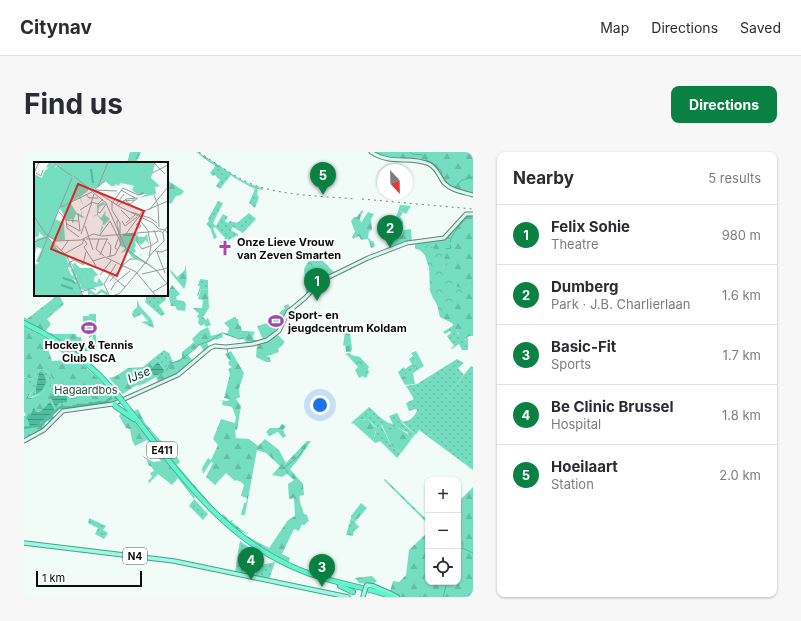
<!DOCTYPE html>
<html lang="en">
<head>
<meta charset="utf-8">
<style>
  :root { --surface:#fff; --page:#f7f7f7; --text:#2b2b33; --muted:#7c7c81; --line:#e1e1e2; --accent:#0b8043 }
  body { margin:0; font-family:Inter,sans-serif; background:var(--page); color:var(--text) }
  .controls { position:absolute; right:12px; bottom:12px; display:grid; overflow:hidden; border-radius:8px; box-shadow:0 1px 3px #0004 }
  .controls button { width:36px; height:36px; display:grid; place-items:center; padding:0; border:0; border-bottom:1px solid var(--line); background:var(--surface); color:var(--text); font:20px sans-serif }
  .compass { position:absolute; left:353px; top:12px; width:36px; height:36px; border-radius:50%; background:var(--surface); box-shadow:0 1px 3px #0004; rotate:158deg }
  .scale { position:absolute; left:12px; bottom:10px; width:106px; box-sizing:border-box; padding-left:4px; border:2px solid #0a0d0c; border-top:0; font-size:11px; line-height:14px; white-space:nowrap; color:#0a0d0c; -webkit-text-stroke:3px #fff; paint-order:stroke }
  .you { position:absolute; left:296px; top:253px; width:14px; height:14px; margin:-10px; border:3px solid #fff; border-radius:50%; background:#1a73e8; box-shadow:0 0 0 6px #1a73e833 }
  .badge { display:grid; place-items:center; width:26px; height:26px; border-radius:50%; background:var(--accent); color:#fff; font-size:13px; font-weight:700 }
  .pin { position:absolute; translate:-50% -33px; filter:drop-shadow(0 1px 2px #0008) }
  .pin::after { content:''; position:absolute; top:21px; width:14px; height:12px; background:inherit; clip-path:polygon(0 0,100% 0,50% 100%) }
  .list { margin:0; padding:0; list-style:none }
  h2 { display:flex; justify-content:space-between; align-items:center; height:52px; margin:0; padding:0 16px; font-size:17px }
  h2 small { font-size:13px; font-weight:400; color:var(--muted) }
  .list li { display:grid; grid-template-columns:26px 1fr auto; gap:12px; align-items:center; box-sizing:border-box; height:60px; padding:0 16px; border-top:1px solid var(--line) }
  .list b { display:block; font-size:15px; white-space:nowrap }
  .list p { margin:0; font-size:13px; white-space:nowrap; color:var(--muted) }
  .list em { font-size:13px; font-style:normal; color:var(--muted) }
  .icon { flex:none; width:22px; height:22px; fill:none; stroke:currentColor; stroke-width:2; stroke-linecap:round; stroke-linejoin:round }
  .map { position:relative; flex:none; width:449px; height:445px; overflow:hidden; border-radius:8px }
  header { display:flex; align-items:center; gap:24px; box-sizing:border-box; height:56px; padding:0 20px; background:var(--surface); border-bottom:1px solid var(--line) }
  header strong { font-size:19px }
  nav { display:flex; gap:22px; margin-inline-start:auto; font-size:14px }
  .intro { display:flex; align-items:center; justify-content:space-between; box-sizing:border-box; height:96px; padding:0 24px }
  h1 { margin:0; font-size:28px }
  .button { padding:10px 18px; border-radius:8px; background:var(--accent); color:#fff; font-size:14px; font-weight:700 }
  main { display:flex; gap:24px; padding:0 24px }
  aside { flex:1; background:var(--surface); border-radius:8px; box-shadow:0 1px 3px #0004 }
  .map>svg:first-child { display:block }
  .grass { fill:url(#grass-dots); fill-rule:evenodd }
  .forest { fill:url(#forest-firs); fill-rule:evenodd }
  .cemetery { fill:url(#cemetery-stones) }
  .park { fill:url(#park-crowns) }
  .pitch { fill:#76dec0 }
  .water { fill:url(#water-rules) }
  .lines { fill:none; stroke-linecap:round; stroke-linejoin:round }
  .stream { stroke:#4fbb9f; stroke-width:1 }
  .river { stroke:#4fbb9f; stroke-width:2.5 }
  .secondary-casing { stroke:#717a77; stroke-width:5 }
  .primary-casing { stroke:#43a38a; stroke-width:5.5 }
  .trunk-casing { stroke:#43a38a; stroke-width:6 }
  .motorway-casing { stroke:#43a38a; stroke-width:6 }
  .secondary { stroke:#d0fcf0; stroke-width:3 }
  .primary { stroke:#a0f8e2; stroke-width:3.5 }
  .trunk { stroke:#80f6d8; stroke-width:4 }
  .motorway { stroke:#61f4ce; stroke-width:4.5 }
  .rail { stroke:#787e7d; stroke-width:1; stroke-dasharray:2 4; stroke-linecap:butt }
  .primary-bridge-casing { stroke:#43a38a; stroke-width:5.5; stroke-linecap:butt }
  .motorway-bridge-casing { stroke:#43a38a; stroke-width:6; stroke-linecap:butt }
  .primary-bridge { stroke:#a0f8e2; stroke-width:3.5 }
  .motorway-bridge { stroke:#61f4ce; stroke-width:4.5 }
  .labels { text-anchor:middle; stroke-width:4; stroke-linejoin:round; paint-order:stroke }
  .shield { fill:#fff; stroke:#545655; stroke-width:1 }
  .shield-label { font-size:10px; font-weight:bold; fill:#0a0d0c }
  .poi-label { font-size:11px; font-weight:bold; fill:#0a0d0c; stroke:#fff; text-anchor:start }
  .park-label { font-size:11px; fill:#225043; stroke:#fff }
  .water-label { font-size:12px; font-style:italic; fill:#003126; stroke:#fff }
  .inset-river { fill:none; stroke:#4fbb9f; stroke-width:2 }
  .inset-road { fill:none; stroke:#959c9a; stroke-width:1 }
  .view { fill:#d62828; fill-opacity:0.15; stroke:#d62828; stroke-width:2 }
  .inset-edge { fill:none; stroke:#0a0d0c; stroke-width:2 }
</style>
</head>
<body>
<header>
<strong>Citynav</strong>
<nav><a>Map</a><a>Directions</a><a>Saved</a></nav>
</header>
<div class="intro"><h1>Find us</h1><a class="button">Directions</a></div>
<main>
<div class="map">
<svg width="449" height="445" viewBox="0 0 449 445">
  <defs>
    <pattern id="grass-dots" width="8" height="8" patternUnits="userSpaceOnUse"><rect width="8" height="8" fill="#76dec0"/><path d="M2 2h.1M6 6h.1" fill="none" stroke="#65bda4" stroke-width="1.8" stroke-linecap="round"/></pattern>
    <pattern id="forest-firs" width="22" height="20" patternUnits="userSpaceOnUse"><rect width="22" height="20" fill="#76dec0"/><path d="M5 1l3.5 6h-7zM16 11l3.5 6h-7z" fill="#65bda4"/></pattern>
    <pattern id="cemetery-stones" width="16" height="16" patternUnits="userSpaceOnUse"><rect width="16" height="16" fill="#76dec0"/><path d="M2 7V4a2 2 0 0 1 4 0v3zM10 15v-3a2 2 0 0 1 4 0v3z" fill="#65bda4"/></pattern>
    <pattern id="park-crowns" width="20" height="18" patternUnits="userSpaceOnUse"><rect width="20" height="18" fill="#76dec0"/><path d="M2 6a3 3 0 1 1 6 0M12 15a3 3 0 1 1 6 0" fill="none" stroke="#65bda4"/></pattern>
    <pattern id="water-rules" width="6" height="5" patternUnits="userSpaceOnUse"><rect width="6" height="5" fill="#4fbb9f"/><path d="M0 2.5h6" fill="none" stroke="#409680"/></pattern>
  </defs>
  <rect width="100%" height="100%" fill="#f1fbf8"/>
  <g class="grass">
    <path d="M 192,13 L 207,23 L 196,37 L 192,34 L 196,28 L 191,23 L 189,24 L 186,21 Z"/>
    <path d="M 226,32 L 238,36 L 239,38 L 234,37 L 233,43 L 235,45 L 231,56 L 225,51 L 231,37 L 225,34 Z"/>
    <path d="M 194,49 L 199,51 L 189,71 L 192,74 L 199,62 L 204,65 L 201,69 L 204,71 L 206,69 L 213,71 L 225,61 L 232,67 L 219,81 L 209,75 L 207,78 L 215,83 L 206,87 L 200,95 L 195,93 L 201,86 L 191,75 L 189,77 L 193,85 L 190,87 L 186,76 L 182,72 L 185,69 L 184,67 Z"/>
    <path d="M 176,127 L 184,128 L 184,138 L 177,137 L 174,144 L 173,144 L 176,134 L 174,134 Z"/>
    <path d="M 123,143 C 130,143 135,145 141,144 L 142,148 L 135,153 L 141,162 L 137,164 L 121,150 Z"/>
    <path d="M 430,173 L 434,182 L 441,188 L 444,186 L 444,198 L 438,198 L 435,192 L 428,197 L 427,196 L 430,194 L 423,184 L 427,181 L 426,179 L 421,182 L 419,180 Z"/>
    <path d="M 69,183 L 72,183 L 73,199 L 60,199 L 59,194 L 67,194 Z"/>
    <path d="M 140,198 L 145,201 L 149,210 L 140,217 L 131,205 Z"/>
    <path d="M 389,204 L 392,208 L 390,211 L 392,216 L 377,226 L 374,220 L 380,215 L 381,217 L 388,212 L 385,207 Z"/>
    <path d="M 433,207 L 440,211 L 434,216 L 440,223 L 417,251 L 447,214 L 449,215 L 449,318 L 395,278 L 392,283 L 377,269 C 384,271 391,265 393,258 L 392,257 L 385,259 L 382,251 L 390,247 L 382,234 L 393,232 Z"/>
    <path d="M 18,217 C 27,220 30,227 27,236 L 22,236 L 17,242 L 4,246 L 9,238 L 9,234 L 0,232 L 0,225 L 9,227 L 10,226 L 12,220 ZM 15,220 L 21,234 L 15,240 L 12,240 L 12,235 Z"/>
    <path d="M 345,255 C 353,261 358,270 369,272 L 365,264 L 373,261 L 379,272 L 391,282 L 388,287 L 383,280 C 379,279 375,275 371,275 L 369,277 L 361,272 L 357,273 L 367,293 L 377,301 L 373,306 L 356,289 L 351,291 L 349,289 L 353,276 L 344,267 L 335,268 L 330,272 L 327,271 Z"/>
    <path d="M 170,347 L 184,362 L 179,368 L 165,354 Z"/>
    <path d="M 65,366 L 82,374 L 79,378 L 84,381 L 80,387 L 71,382 L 74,376 L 64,371 Z"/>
    <path d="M 327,366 L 335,375 L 330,379 L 329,384 L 322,383 Z"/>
    <path d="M 216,389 L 234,402 L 229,425 L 211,420 Z"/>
    <path d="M 251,410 L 245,428 L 231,425 L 233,414 Z"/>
  </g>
  <g class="forest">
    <path d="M 106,0 L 117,0 L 112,11 L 103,11 Z"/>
    <path d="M 172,0 L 174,0 L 216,27 L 226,32 L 225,34 L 216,29 L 185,10 Z"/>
    <path d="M 349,0 L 449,0 L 449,42 L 426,34 L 403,10 L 364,7 Z"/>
    <path d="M 143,28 L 160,39 L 157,43 L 152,44 L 147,52 L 143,50 Z"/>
    <path d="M 376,53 L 387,54 L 382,62 L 375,58 L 379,61 L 376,65 L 379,69 L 379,72 L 377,73 L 371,68 Z"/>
    <path d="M 338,58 L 339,59 L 336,66 L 337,71 L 344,60 L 350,62 L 347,67 L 348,78 L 345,79 L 344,86 L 346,87 L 347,89 L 349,89 L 351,93 L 350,95 L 347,96 L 344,87 L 337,88 L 335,84 L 329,87 L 328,85 L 331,80 L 327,69 L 330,65 L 333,65 Z"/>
    <path d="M 443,62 L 449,63 L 449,184 L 445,184 L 441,188 L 437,186 L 428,171 L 416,165 C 415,161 414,156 413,152 C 411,149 408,145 407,141 C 403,127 411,102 391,96 L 392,90 L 418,87 Z"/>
    <path d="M 387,77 L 388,90 L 373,94 L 368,93 L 372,86 L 378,83 L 380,78 Z"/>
    <path d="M 161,112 C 163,121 164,129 160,137 L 147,121 L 146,117 L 153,125 L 161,118 Z"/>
    <path d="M 148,133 L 156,142 L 152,145 L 153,148 L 160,149 L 162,152 L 161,159 L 153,158 L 151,154 L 147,154 L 144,140 Z"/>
    <path d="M 177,137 L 184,138 L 185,156 L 179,165 L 182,168 L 184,166 L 187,173 L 182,175 L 180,172 L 177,174 L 174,171 L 175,167 L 173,164 L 175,162 L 169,156 L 178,156 L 179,148 L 174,147 Z"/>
    <path d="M 29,143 L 35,143 L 40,152 L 23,167 L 27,172 L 21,180 L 30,182 L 52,182 L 53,185 L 57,185 L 59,203 L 57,203 L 0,170 L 0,165 L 3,167 L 30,146 Z"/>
    <path d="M 113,148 C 114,150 115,152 116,154 C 122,163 129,164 130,176 L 117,170 L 124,169 L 118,162 L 110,166 L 108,163 L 109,159 L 113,155 Z"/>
    <path d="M 210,165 L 212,165 L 212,167 L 214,167 L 215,173 L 217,174 L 218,179 L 224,179 L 231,180 L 229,183 L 230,191 L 222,192 L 221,188 L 199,182 L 204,181 L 205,176 L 200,171 Z"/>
    <path d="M 0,174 C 37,193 68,217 95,249 L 83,252 L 79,251 L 74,253 L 43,257 L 42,255 L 35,256 L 29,262 L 30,266 L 26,271 L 23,268 L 20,271 L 22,275 L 21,276 L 0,287 L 0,264 L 2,263 L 0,260 L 0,232 L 8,232 L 9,234 L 9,238 L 4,245 L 7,246 L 17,242 L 22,236 L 27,236 C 30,227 27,220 18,217 L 12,220 L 10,227 L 0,225 ZM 21,188 L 41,203 L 41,208 L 28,209 ZM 30,242 L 43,243 L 42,250 L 34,252 L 32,255 L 28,247 L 29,243 Z"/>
    <path d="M 184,175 L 187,184 L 198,181 L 199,185 L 192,188 L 191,187 L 183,191 L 185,195 L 180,199 L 176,193 L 166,200 L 164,203 L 169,209 L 156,221 L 134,230 L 132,225 L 120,232 L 111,234 L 99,242 L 85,226 L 92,224 L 104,216 L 119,215 L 131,205 L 140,217 L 144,213 L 158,206 L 158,200 L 170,190 L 168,187 L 176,179 Z"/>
    <path d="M 253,182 L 261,190 L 254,197 L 255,200 L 243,204 L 246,206 L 247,210 L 242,210 L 232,205 L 233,192 Z"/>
    <path d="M 207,199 L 220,221 L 215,237 L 216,245 L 212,247 L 217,254 L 213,278 L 211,278 L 212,286 L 225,287 L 234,294 L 241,287 L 255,298 L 262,311 L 283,289 L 287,289 C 280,299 275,308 266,317 L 279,332 L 280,343 L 275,344 C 276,351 278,356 280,362 L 283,363 L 285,369 L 280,373 L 278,372 L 275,379 L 270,377 L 258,402 L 266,406 L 264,412 L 233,394 L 195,364 L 160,324 L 109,258 L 111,259 L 114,257 L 121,271 L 135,287 L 149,298 L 156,310 L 153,313 L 191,357 L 197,364 L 199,362 L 206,369 L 209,368 L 208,370 L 218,378 L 223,381 L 225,379 L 223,382 L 218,380 L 217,381 L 245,396 L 264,368 L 271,364 L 270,346 L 265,347 L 264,332 L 270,328 L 263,322 L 258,325 L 248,323 L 256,314 L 242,301 L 233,298 L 221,363 L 217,363 L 220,351 L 222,351 L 223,346 L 217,344 L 220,333 L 217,330 L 212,328 L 211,329 L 202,321 L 191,333 L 182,325 L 189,311 L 187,310 L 179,322 L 178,316 L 184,306 L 187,308 L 194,293 L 189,287 L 197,267 L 211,271 L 212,265 L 208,255 L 198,253 L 199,248 L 194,248 L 204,249 L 205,247 L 200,246 L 206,222 L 204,217 L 208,215 L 205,213 L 204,210 L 206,209 L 201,202 Z"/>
    <path d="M 392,199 L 400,214 L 389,221 L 391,232 L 381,233 L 377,226 L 392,216 L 390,211 L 392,208 L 387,201 Z"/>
    <path d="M 98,260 L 109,267 L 171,345 L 170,347 L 150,321 L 134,322 L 125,331 L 124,329 L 128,325 L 126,321 L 130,319 L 128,315 L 124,313 L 123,308 L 117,303 L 129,310 L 137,309 L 132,303 L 131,297 L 123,288 L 111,294 L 108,288 L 106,277 L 102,276 L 95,264 Z"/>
    <path d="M 344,267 L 350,274 L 358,280 L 352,278 L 349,289 L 330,272 L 335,268 Z"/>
    <path d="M 357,271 L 361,272 L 369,277 L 371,275 L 373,275 L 387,284 L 387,288 L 377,301 L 367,293 Z"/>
    <path d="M 258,272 L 262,274 L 259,278 L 262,284 L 259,286 L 254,280 L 245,284 L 242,280 L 246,276 L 255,276 Z"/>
    <path d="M 361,327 L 404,369 L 404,372 L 360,328 Z"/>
    <path d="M 449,335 L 449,445 L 374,445 L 366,440 L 369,429 L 375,430 L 382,423 L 385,398 L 404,380 L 404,430 L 434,430 L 434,350 Z"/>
    <path d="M 337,351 L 343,356 L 331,370 L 327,366 L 327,364 Z"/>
    <path d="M 348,424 L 353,429 L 348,433 L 335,431 L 331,426 Z"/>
  </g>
  <path class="cemetery" d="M 321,179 L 326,180 L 328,197 L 327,200 L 322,200 L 321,193 L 319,194 Z"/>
  <g class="park">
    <path d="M 392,90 L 406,94 L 417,101 L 426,115 L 433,135 L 438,136 L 449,130 L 449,134 L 447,137 L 422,161 L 416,165 L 414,155 L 406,139 L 406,118 L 404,113 L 401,103 L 395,97 L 391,96 Z"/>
    <path d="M 290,100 L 311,121 L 298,127 L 282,142 L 280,117 Z"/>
    <path d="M 326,201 L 327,203 L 336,205 L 345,215 L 344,217 L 345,221 L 343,223 L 344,224 L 341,226 L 339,224 L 335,226 L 331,218 L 334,215 L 323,203 L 321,202 Z"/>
  </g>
  <g class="pitch">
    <path d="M 264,152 L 267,157 L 253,179 L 239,188 L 233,174 L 244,171 L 252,162 L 254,163 L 258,158 L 261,157 L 260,154 Z"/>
    <path d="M 65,162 L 72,162 L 72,182 L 69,183 L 66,186 L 65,186 L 64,180 L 59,179 L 59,164 L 65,164 Z"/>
    <path d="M 143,316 L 150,321 L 154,326 L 148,333 L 134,322 Z"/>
  </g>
  <g class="water">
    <path d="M 134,210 L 140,218 L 139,221 L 133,223 L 130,223 L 126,218 Z"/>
    <path d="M 15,220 L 18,220 L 21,224 C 23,232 20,239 12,242 L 12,235 Z"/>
    <path d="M 29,242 L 43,243 L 43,250 L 34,252 L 32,256 L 27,246 Z"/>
    <path d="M 26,250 L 30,256 L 30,259 L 14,273 L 6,274 L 3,266 C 8,264 7,259 10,256 L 12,260 L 16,260 Z"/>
  </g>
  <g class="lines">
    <g class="stream">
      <path d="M 386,0 L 388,2 L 398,3 L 400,6 L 403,8 L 403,9 C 410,8 411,17 417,18 L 418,24 L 426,34"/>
      <path d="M 439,28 L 449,25"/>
      <path d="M 427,34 L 434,37"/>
      <path d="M 432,36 L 431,35 L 438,28"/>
      <path d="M 426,90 C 427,82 440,68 446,63"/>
      <path d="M 422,97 L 427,96 L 426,93"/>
      <path d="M 199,181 L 215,187 L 219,186"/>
      <path d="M 223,187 L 231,189"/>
      <path d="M 231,189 L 235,189"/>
      <path d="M 203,197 L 206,207"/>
      <path d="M 142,219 L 147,211 L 155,209 L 171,197 L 174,193 L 186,189 L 198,181"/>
      <path d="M 260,316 L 275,304 L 282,293"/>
      <path d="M 262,318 L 264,321"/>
      <path d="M 434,379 L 437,389"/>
      <path d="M 438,390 L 439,392 L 439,394"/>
      <path d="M 436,395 L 449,401"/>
      <path d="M 434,396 L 436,395"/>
      <path d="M 396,445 L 396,444"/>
      <path d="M 419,445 L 423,430"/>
    </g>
    <path class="river" d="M 0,276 L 17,273 L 35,256 L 49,255 L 50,254 L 52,255 L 53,253 L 65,253 L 66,251 L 69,252 L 76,250 L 77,251 L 82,250 L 87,246"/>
    <defs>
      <g id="secondary">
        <path d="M 347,0 C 368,14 385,3 405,12 C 413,16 415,24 420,31 C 428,39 439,40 449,43"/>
        <path d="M 0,289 L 20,278 L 39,259 L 89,252 L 154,223 L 186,196 L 191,194 L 202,195 L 229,192 L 243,188 L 255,179 L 264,160 L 281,146 L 297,129 L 344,106 L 383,91 L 420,86 L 442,62 L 449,62"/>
      </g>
      <g id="primary">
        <path d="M 0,391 L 150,409 L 324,445"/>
        <path d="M 342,435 L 343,433 L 349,434"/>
        <path d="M 339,445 L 340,441"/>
      </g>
      <path id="trunk" d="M 349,434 L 365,441 L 373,445"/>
      <g id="motorway">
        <path d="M 0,171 C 38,189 70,214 96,246"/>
        <path d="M 99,250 C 151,315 196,386 276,418 C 306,431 339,434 369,445"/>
        <path d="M 91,252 L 91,254 L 110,267"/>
        <path d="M 316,434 L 329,440"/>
      </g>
    </defs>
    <use href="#secondary" class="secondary-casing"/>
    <use href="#primary" class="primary-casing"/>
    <use href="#trunk" class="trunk-casing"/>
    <use href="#motorway" class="motorway-casing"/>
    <use href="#secondary" class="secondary"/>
    <use href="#primary" class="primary"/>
    <use href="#trunk" class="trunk"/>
    <use href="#motorway" class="motorway"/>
    <g class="rail">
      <path d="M 175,0 C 193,12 210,25 230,33 C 261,44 299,44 331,47"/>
      <path d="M 338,47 L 449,57"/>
    </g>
    <defs>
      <path id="primary-bridge" d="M 340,441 L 342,435"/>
      <path id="motorway-bridge" d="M 96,246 L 99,250"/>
    </defs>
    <use href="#primary-bridge" class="primary-bridge-casing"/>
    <use href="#motorway-bridge" class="motorway-bridge-casing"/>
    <use href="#primary-bridge" class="primary-bridge"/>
    <use href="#motorway-bridge" class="motorway-bridge"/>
  </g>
  <defs>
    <symbol id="church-bare" viewBox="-9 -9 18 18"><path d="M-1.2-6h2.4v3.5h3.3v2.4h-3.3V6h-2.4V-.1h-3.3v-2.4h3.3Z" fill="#a447b0" stroke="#fff" stroke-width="2.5" paint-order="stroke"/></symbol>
    <symbol id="stadium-bare" viewBox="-9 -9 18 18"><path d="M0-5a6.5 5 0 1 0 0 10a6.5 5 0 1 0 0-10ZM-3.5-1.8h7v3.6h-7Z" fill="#a447b0" stroke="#fff" stroke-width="2.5" paint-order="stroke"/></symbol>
  </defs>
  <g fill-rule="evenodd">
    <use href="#church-bare" x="190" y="85" width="22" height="22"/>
    <use href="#stadium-bare" x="241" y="158" width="22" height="22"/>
    <use href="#stadium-bare" x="54" y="165" width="22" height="22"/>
  </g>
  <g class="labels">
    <g class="shield">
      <rect x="123" y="290" width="30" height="16" rx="3"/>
      <rect x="99" y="396" width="24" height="16" rx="3"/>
    </g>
    <g class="shield-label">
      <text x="138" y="302">E411</text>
      <text x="111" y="408">N4</text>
    </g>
    <g class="poi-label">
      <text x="213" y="94">Onze Lieve Vrouw<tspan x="213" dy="13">van Zeven Smarten</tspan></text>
      <text x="264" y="167">Sport- en<tspan x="264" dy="13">jeugdcentrum Koldam</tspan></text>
      <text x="65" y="197" text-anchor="middle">Hockey &amp; Tennis<tspan x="65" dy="13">Club ISCA</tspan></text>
    </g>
    <g class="park-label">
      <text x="62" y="242">Hagaardbos</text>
    </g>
    <g class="water-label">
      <text transform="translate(115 223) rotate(-23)" y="4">IJse</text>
    </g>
  </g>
  <g transform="translate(10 10)">
    <rect width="134" height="134" fill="#f1fbf8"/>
    <path d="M 36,40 L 42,50 L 47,53 L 47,47 L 48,54 L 51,55 L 48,56 L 42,52 L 39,59 L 41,60 L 38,61 L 38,57 L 32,58 L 26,46 ZM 37,101 L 41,104 L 42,109 L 55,113 L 51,114 L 48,123 L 54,124 L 57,120 L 59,125 L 48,128 L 48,124 L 41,118 L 33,116 L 29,108 L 33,104 L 38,114 L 43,115 Z" fill="#76dec0"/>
    <path d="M 15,0 L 22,3 L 21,6 L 24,4 L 19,0 L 119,0 L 121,2 L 117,16 L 126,24 L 121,25 L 122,32 L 105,36 L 113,32 L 103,32 L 98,28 L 100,24 L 97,23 L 86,21 L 85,24 L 81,22 L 81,24 L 77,24 L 71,19 L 60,27 L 55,25 L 54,29 L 46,35 L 50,45 L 45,35 L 25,47 L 21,57 L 30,61 L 31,78 L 22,79 L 14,75 L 25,89 L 32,93 L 34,101 L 39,98 L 36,96 L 41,95 L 36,101 L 37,106 L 33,105 L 30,107 L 33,116 L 36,115 L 42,121 L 43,118 L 47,124 L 51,114 L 46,117 L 44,115 L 49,113 L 42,113 L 41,117 L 38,116 L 39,112 L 36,107 L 40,107 L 41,104 L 39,102 L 41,101 L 46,106 L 58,106 L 64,113 L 60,115 L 60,119 L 63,121 L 65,116 L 70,123 L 55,127 L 62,132 L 67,127 L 71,129 L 74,131 L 73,134 L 68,130 L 61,134 L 58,132 L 54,133 L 54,128 L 47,127 L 47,132 L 43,121 L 43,134 L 40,134 L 38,127 L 39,134 L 32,134 L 25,125 L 21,127 L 26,134 L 0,134 L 0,103 L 5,101 L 2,99 L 8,87 L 3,85 L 0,94 L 0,79 L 3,78 L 0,77 L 10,75 L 5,70 L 5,74 L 0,76 L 0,12 L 8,16 L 10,10 L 15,5 L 12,6 ZM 69,40 L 71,42 L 65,45 L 64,53 L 67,56 L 72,48 L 71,53 L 76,57 L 70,63 L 68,62 L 69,66 L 65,73 L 69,60 L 63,53 L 58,55 L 63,52 L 63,43 ZM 84,58 L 84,63 L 83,61 L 87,73 L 110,75 L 113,72 L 115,83 L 112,78 L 107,83 L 101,79 L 102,84 L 100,86 L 102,89 L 99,92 L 104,95 L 108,92 L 109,92 L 104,95 L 120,105 L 99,96 L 93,89 L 87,91 L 91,86 L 86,84 L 82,59 Z" fill="#76dec0"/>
    <path d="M 15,118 L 38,125 L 43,118 L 48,133 L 17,134 L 11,122 Z" fill="#76dec0"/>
    <path class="inset-river" d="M 57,7 L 59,21M 89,73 L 102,73M 29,116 L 39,119 L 41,122M 27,123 L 39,127"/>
    <path class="inset-road" d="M 18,0 L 38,14M 119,0 L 131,12M 0,11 L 5,0M 2,11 L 7,14 L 9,8M 118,11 L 134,3M 40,14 L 72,41 L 92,87 L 122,108 L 134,123M 64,25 L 74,0M 89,26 L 104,33M 58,27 L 86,45 L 119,61 L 125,67 L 131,68 L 134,72M 61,27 L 71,19M 61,28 L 83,29M 87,28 L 101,36M 52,32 L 55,36 L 64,36M 104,33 L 109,32 L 109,30 L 105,33M 120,33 L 124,43 L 125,65M 89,39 L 101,38M 92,39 L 96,42 L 104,36M 57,40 L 64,42 L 69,37M 78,40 L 78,48 L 86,61 L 86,71M 79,40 L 89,26M 82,43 L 90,32M 84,44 L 92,37 L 103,36M 27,45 L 58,30M 46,48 L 57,41 L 60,32M 87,48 L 96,57M 115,48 L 134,25M 25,50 L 32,58 L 33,66 L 45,75M 64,50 L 66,51 L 72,42M 97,50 L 116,56 L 123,61M 44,52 L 46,69M 0,54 L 11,71 L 22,79 L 47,78 L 59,72 L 68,74 L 126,69 L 129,71M 105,57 L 115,70M 32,58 L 44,59M 88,59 L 91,64 L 103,55M 92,61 L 101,53M 33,62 L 46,69M 102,63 L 104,61 L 107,64 L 102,68M 51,64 L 59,88M 114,70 L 117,84M 47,72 L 58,40M 92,72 L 108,50 L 134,39M 103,72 L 103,80 L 108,87 L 116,84M 66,73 L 76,59M 14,74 L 38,16M 13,75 L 33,94 L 49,134M 49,76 L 53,82 L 50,85 L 62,104M 52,77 L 74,77M 65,77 L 62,87 L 70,94M 0,80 L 13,75M 74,80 L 77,84 L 76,94M 84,88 L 81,86 L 84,77M 27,89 L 34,79M 121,89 L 128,90 L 134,87M 123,90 L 131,111M 30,92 L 48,82 L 50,77M 66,93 L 73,77M 115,94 L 117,84 L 124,79 L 120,68M 73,95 L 81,93 L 87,81 L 76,59M 59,99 L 71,95 L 102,110 L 122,134M 4,100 L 14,74M 35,101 L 40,98 L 50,103M 49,102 L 52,90M 111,102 L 117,92 L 130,79 L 129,70 L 134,64M 88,104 L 96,97 L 103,97M 71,108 L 91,125M 108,112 L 134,106M 66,113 L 77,99M 76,119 L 89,104M 77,128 L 81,121 L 96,109M 47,130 L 59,126 L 62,128M 119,130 L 134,121M 75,133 L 70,122 L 82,102M 79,134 L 86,131 L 112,100"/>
    <path class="view" d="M 44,22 L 110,49 L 83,114 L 17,87 Z"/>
    <rect width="134" height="134" class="inset-edge"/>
  </g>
</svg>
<div class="controls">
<button>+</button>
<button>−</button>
<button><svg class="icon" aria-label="locate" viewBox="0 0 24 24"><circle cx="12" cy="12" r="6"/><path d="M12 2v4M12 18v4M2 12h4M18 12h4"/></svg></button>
</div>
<svg class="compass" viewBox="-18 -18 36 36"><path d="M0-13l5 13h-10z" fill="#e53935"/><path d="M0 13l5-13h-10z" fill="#7c7c81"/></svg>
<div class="scale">1 km</div>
<div class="you"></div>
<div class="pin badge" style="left:293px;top:149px">1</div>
<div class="pin badge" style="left:366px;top:96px">2</div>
<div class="pin badge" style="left:298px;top:435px">3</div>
<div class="pin badge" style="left:227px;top:428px">4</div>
<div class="pin badge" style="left:299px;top:43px">5</div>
</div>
<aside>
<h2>Nearby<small>5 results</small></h2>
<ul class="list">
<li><span class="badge">1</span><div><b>Felix Sohie</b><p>Theatre</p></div><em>980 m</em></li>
<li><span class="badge">2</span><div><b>Dumberg</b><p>Park · J.B. Charlierlaan</p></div><em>1.6 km</em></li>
<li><span class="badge">3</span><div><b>Basic-Fit</b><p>Sports</p></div><em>1.7 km</em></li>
<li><span class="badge">4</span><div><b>Be Clinic Brussel</b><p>Hospital</p></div><em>1.8 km</em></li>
<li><span class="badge">5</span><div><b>Hoeilaart</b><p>Station</p></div><em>2.0 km</em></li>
</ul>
</aside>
</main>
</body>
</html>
